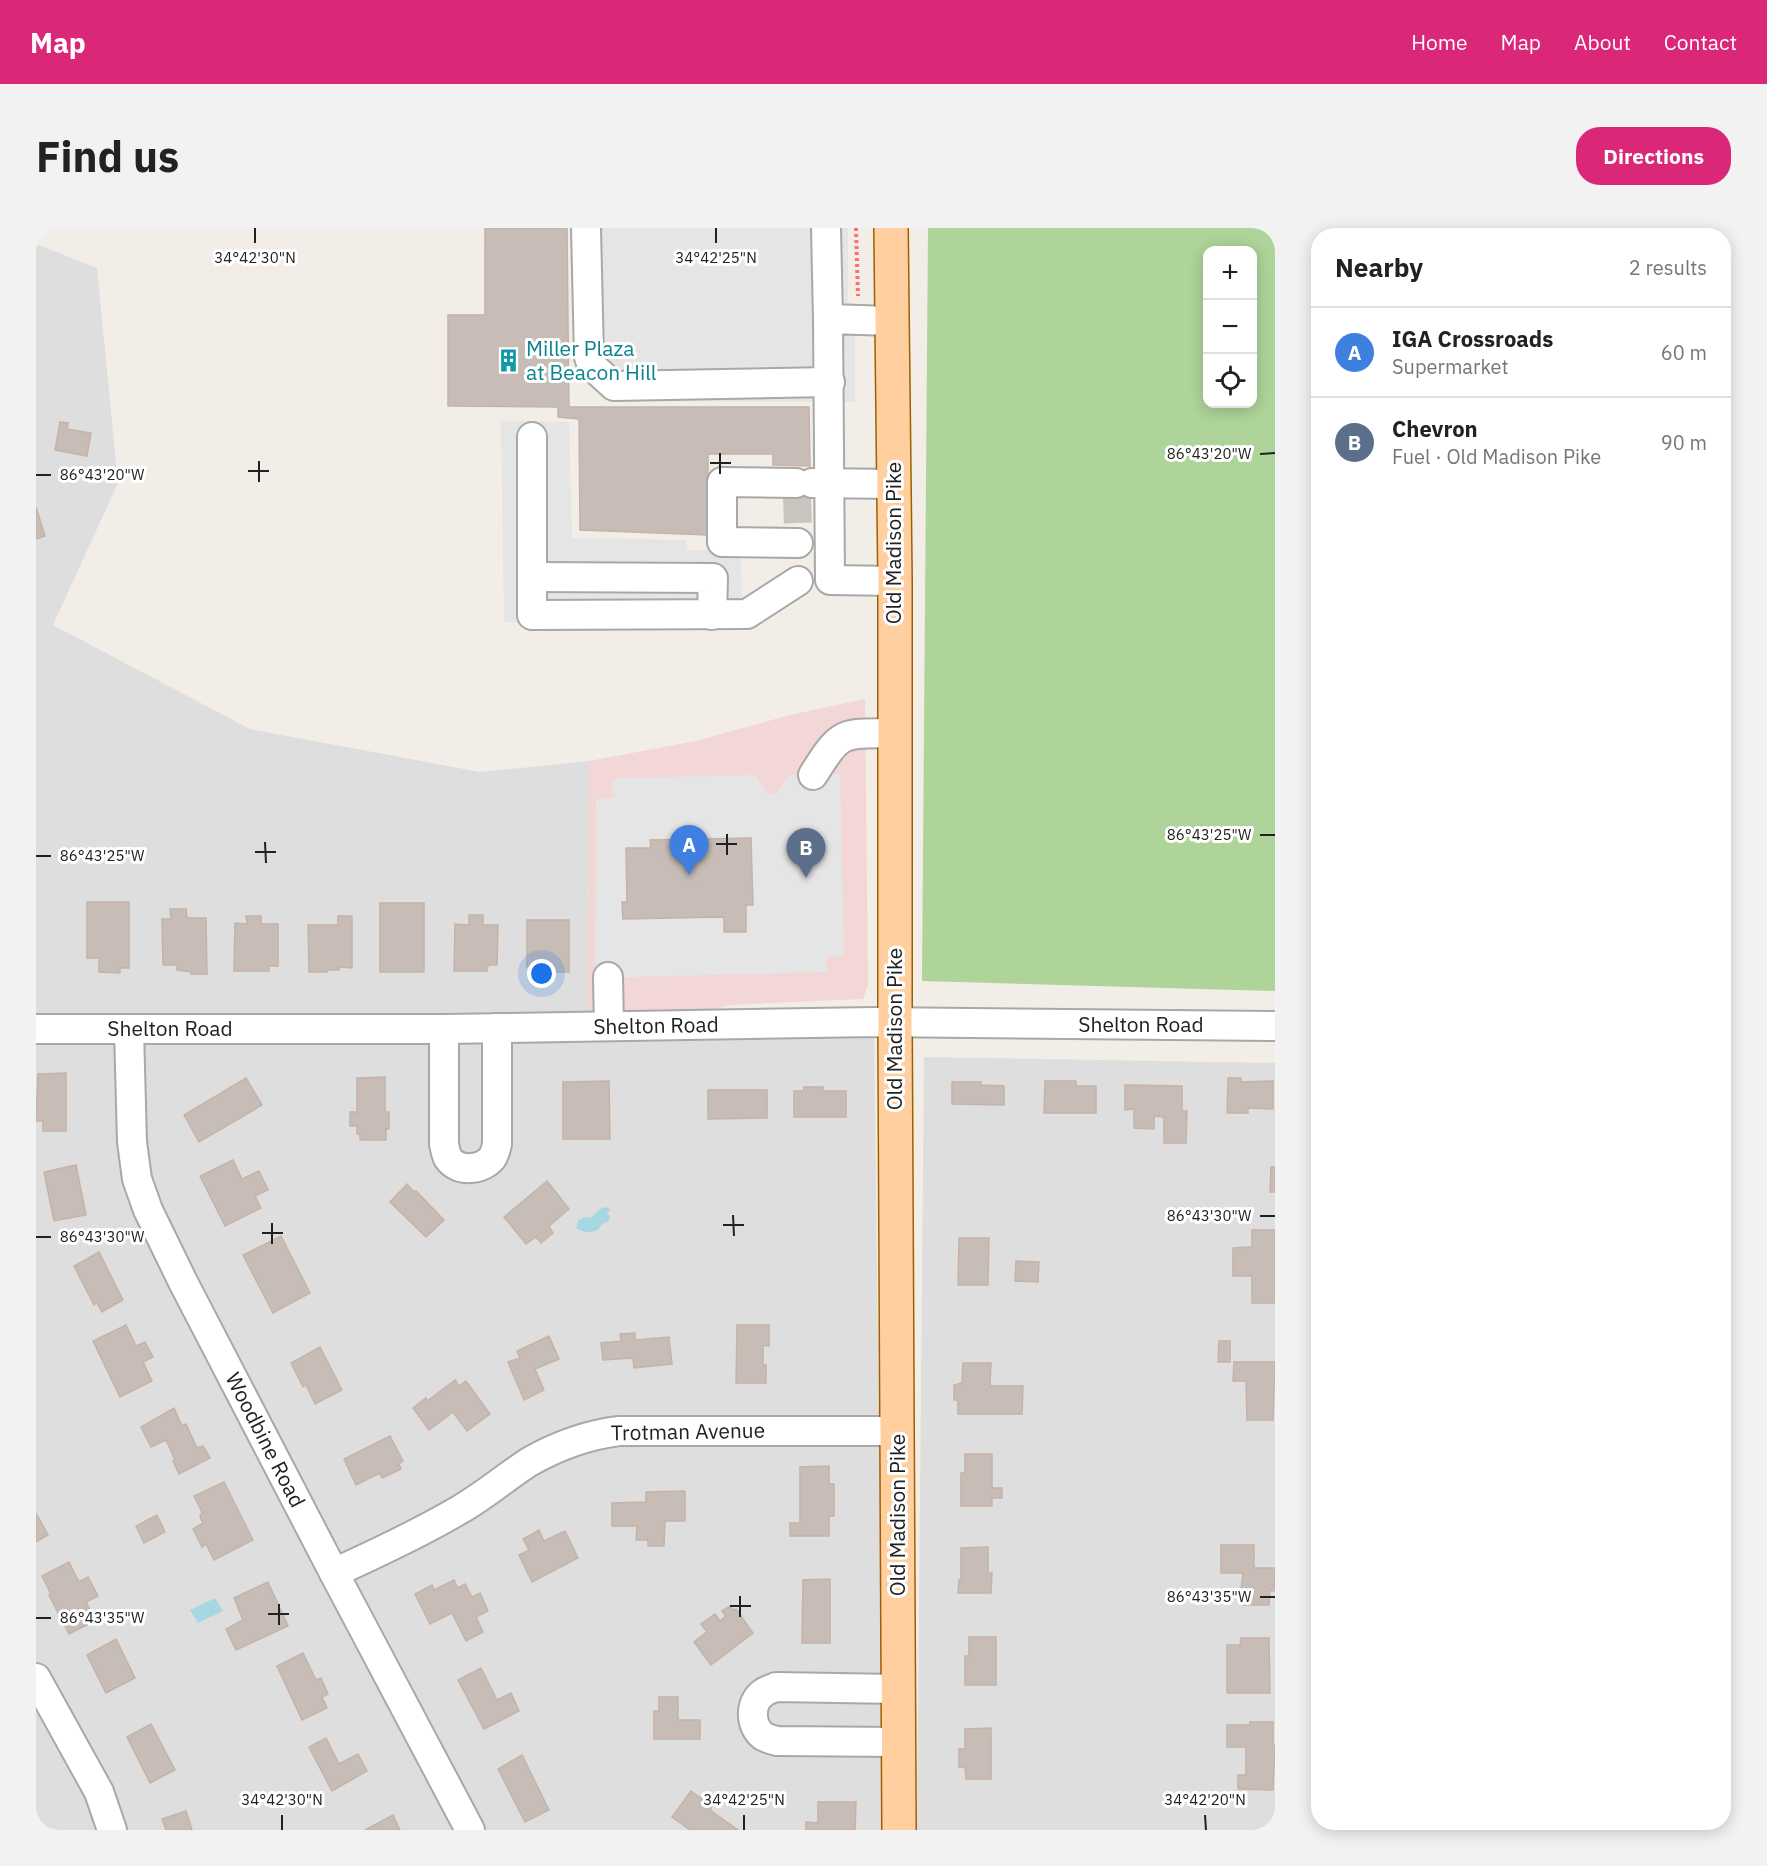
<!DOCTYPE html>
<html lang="en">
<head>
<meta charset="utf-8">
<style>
  :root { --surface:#fff; --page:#f2f2f2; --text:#222; --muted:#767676; --line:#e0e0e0; --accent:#db2777 }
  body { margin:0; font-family:"IBM Plex Sans",sans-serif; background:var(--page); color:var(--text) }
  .controls { position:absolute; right:18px; top:18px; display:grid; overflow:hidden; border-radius:12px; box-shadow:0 3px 15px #0003 }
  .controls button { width:54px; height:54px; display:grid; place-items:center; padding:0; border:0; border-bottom:2px solid var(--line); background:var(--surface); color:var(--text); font:30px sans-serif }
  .you { position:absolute; left:506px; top:746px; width:21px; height:21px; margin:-15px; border:4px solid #fff; border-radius:50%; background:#1a73e8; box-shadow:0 0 0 9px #1a73e833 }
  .badge { display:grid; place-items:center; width:39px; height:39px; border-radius:50%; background:var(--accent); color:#fff; font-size:20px; font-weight:700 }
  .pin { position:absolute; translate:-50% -50px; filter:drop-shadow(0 2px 3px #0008) }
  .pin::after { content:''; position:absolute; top:32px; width:21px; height:18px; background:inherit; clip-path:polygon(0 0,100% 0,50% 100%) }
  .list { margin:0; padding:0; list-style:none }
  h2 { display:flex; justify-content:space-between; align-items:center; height:78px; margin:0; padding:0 24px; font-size:26px }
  h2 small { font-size:20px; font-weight:400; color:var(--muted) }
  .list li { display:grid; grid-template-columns:39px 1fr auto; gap:18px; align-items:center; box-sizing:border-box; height:90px; padding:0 24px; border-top:2px solid var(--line) }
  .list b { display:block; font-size:22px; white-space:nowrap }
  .list p { margin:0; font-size:20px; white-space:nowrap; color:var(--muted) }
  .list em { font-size:20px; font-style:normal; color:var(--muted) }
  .icon { flex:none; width:33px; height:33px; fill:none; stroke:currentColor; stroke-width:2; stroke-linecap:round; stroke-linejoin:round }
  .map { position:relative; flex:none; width:1239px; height:1602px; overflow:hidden; border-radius:24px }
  header { display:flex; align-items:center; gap:36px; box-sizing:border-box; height:84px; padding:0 30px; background:var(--accent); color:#fff }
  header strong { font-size:28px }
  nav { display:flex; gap:33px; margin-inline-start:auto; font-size:21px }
  .intro { display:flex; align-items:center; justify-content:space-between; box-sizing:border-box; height:144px; padding:0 36px }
  h1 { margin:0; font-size:42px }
  .button { padding:15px 27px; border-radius:24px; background:var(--accent); color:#fff; font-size:21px; font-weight:700 }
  main { display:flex; gap:36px; padding:0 36px }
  aside { flex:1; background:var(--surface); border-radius:24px; box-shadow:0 3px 15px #0003 }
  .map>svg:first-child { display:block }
  .residential { fill:#dfdede }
  .commercial { fill:#f3d6d6 }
  .forest { fill:#aed499; fill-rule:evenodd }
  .parking { fill:#e5e5e5 }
  .water { fill:#a5d8e2 }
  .building { fill:#c7bdb6; stroke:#c5b3a8; stroke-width:1.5 }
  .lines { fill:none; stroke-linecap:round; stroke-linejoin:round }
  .minor-tunnel { stroke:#c8c5bf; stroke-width:28; stroke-dasharray:28 14; stroke-linecap:butt }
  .minor-casing { stroke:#a8a8a8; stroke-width:32 }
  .major-casing { stroke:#9e5f00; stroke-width:36 }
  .path { stroke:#ff706b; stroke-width:4; stroke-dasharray:3 3; stroke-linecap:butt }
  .minor { stroke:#fff; stroke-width:28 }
  .major { stroke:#ffcf9f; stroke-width:33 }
  .ticks { fill:none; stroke:#212121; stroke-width:2 }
  .labels { text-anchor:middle; stroke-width:6; stroke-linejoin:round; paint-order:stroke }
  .culture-label { font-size:21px; fill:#0d838f; stroke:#fff; text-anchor:start }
  .street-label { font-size:21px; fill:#212121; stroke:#fff }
  .ticks-label { font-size:15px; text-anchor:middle; fill:#212121; stroke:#fff; stroke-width:6; stroke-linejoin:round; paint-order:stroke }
</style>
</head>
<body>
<header>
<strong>Map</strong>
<nav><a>Home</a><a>Map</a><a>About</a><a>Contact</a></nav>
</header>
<div class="intro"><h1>Find us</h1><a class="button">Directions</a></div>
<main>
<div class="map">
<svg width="1239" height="1602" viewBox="0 0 1239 1602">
  <rect width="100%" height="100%" fill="#f2eee7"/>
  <g class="residential">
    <path d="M 0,16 L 61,40 L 82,255 L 17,397 L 214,501 L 444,544 L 553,533 L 552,791 L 838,794 L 848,1602 L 0,1602 Z"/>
    <path d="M 888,829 L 1239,835 L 1239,1602 L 881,1602 Z"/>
  </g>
  <path class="commercial" d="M 829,471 L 832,757 L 827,771 L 695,777 L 655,787 L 552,791 L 553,533 L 660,513 L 754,487 Z"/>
  <path class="forest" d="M 892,0 L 1239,0 L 1239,763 L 886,753 ZM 1172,22 L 1216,22 L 1216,176 L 1172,176 Z"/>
  <g class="parking">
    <path d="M 540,0 L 812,0 L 812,72 L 818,80 L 819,99 L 819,174 L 573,173 L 540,141 Z"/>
    <path d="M 465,193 L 533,194 L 536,310 L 650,312 L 651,322 L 705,322 L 706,385 L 642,401 L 468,394 Z"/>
    <path d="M 804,546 L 808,728 L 790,729 L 791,744 L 559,750 L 560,571 L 580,569 L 575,556 L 581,550 L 719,547 L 731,566 L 740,566 L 754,547 Z"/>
  </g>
  <g class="water">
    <path d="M 570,979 L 575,982 L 571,984 L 574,989 L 573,993 L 565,997 L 563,1001 C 557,1005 546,1005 540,1000 L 542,993 L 548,989 L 555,990 L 564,981 Z"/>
    <path d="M 179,1370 L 187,1383 L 162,1395 L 154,1382 Z"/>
  </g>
  <g class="building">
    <path d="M 449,0 L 531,0 L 533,179 L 773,179 L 774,238 L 737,237 L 737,226 L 672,226 L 672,307 L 544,302 L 543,191 L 522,189 L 522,179 L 412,178 L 412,87 L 449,87 Z"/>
    <path d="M 24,194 L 32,195 L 31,201 L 55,205 L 51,228 L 19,222 Z"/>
    <path d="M 0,279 L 9,308 L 0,311 Z"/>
    <path d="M 715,610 L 717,677 L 710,677 L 710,704 L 688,704 L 688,689 L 587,691 L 586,674 L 591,674 L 590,620 L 615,620 L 614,612 Z"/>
    <path d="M 51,674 L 93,674 L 93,740 L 84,740 L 84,745 L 63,744 L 63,730 L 51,730 Z"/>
    <rect x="344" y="675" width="44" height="69"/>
    <path d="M 134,681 L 150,681 L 151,690 L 170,690 L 171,746 L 155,746 L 155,744 L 141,742 L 141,737 L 127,737 L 126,691 L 135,691 Z"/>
    <path d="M 433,687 L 447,687 L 447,697 L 462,697 L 461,737 L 452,737 L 451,743 L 418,743 L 419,696 L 433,697 Z"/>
    <path d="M 210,688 L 225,688 L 225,696 L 242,696 L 242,738 L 233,738 L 233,743 L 198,743 L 199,695 L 211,696 Z"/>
    <path d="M 302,688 L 316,688 L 316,740 L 303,739 L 303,742 L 291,742 L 291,744 L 273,744 L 272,697 L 302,697 Z"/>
    <path d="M 491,692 L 533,692 L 533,744 L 497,744 L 497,739 L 491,739 Z"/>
    <path d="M 30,845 L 30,903 L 7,903 L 7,893 L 0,893 L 2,846 Z"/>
    <path d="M 349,849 L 349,884 L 353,884 L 353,901 L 350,901 L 350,912 L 324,912 L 324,907 L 321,906 L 321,898 L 314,898 L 314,884 L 321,884 L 321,850 Z"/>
    <path d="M 210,850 L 226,877 L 163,914 L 148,887 Z"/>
    <path d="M 1192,850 L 1205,850 L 1205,854 L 1237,853 L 1237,881 L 1212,880 L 1212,885 L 1191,885 Z"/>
    <path d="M 573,853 L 574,911 L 527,911 L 527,854 Z"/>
    <path d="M 1009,853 L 1040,853 L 1040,858 L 1060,858 L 1060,885 L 1008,885 Z"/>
    <path d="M 916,854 L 945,854 L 945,857 L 968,858 L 968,877 L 916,876 Z"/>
    <path d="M 1089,857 L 1146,858 L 1146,883 L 1151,883 L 1150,915 L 1128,915 L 1128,889 L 1118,888 L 1118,901 L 1098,900 L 1098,881 L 1089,882 Z"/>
    <path d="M 768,859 L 787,859 L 787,863 L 810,863 L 810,889 L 758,889 L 758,863 L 768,863 Z"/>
    <path d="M 672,862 L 731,862 L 731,890 L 672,891 Z"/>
    <path d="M 197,932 L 206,951 L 223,943 L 232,962 L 219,968 L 225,980 L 189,998 L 164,948 Z"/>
    <path d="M 40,937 L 50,987 L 18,993 L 8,944 Z"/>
    <path d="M 1235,939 L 1239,939 L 1239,964 L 1234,964 Z"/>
    <path d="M 511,953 L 533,981 L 513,998 L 517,1005 L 505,1015 L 500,1009 L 490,1016 L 468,989 Z"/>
    <path d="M 371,956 L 378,964 L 380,963 L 408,992 L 390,1009 L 354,974 Z"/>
    <path d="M 1216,1002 L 1239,1002 L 1239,1075 L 1216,1075 L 1216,1048 L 1197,1048 L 1197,1020 L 1216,1019 Z"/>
    <path d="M 245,1008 L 274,1065 L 237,1085 L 207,1027 Z"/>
    <path d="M 923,1010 L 953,1010 L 952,1057 L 922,1057 Z"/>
    <path d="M 63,1024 L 87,1072 L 66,1084 L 61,1075 L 58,1077 L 38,1038 Z"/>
    <path d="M 980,1033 L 1003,1034 L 1002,1054 L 979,1053 Z"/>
    <path d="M 90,1097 L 100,1118 L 109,1114 L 117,1129 L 107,1134 L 116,1153 L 84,1169 L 57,1113 Z"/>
    <path d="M 701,1097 L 733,1097 L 733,1118 L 727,1117 L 727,1137 L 730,1137 L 730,1155 L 700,1155 Z"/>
    <path d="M 599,1105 L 599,1112 L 633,1109 L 636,1136 L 598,1140 L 597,1130 L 567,1132 L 565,1115 L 585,1113 L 584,1106 Z"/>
    <path d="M 513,1108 L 523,1131 L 499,1141 L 508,1162 L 488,1172 L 472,1134 L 484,1130 L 481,1123 Z"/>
    <path d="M 1183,1113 L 1194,1113 L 1194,1134 L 1182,1134 Z"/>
    <path d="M 284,1119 L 306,1162 L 279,1176 L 270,1157 L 267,1159 L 255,1135 Z"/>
    <path d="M 1198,1134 L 1239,1134 L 1237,1192 L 1211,1192 L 1210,1153 L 1197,1153 Z"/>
    <path d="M 927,1135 L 955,1135 L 954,1158 L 987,1158 L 986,1186 L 922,1186 L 922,1172 L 918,1172 L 918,1157 L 926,1155 Z"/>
    <path d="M 419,1152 L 423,1158 L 430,1153 L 454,1186 L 431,1203 L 417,1184 L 393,1202 L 377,1180 L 390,1170 L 391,1173 Z"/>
    <path d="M 138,1180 L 146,1198 L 150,1196 L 161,1220 L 167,1218 L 174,1230 L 143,1246 L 137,1233 L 139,1232 L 130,1212 L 115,1219 L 105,1199 Z"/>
    <path d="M 354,1208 L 367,1233 L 363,1236 L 365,1241 L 346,1250 L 344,1245 L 320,1257 L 308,1231 Z"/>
    <path d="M 929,1226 L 956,1226 L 956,1260 L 966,1260 L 966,1270 L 956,1270 L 956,1278 L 925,1278 L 925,1245 L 929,1245 Z"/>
    <path d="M 793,1238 L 793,1256 L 798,1256 L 798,1288 L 793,1288 L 793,1308 L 754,1308 L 754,1295 L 764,1295 L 764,1239 Z"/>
    <path d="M 188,1254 L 217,1312 L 178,1332 L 170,1316 L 166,1319 L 157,1301 L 167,1295 L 164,1289 L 166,1284 L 158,1268 Z"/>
    <path d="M 649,1263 L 649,1293 L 629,1293 L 628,1318 L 612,1318 L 612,1312 L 600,1312 L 601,1298 L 576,1298 L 576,1275 L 610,1274 L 610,1264 Z"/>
    <path d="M 0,1285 L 12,1307 L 0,1314 Z"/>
    <path d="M 121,1287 L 129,1304 L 108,1315 L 100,1298 Z"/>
    <path d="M 503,1302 L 508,1313 L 529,1303 L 542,1330 L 496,1354 L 483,1327 L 493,1322 L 487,1311 Z"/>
    <path d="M 1185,1317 L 1218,1317 L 1218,1340 L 1239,1340 L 1238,1363 L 1234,1362 L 1233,1377 L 1207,1377 L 1207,1364 L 1205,1362 L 1207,1345 L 1185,1345 Z"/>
    <path d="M 952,1319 L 952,1345 L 956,1345 L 955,1365 L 922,1365 L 923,1352 L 925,1352 L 925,1320 Z"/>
    <path d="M 33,1334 L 43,1354 L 52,1349 L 62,1368 L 50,1374 L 59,1393 L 33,1406 L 13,1367 L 15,1366 L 6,1348 Z"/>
    <path d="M 794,1351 L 794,1415 L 766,1415 L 767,1352 Z"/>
    <path d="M 418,1352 L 422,1360 L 429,1356 L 436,1369 L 444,1365 L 452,1383 L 440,1389 L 447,1404 L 430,1413 L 416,1385 L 394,1396 L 379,1366 L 396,1357 L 398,1362 Z"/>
    <path d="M 232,1354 L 252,1398 L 200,1422 L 190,1401 L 207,1392 L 198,1370 Z"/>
    <path d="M 694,1378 L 697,1382 L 700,1381 L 717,1405 L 675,1437 L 658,1414 L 671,1404 L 665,1396 L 679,1386 L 684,1393 L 690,1388 L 686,1383 Z"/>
    <path d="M 933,1409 L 960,1409 L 960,1457 L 929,1457 L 929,1428 L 933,1428 Z"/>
    <path d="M 1205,1410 L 1233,1410 L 1234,1465 L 1191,1465 L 1191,1417 L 1204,1417 Z"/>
    <path d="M 80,1411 L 99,1450 L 70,1465 L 51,1427 Z"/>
    <path d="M 267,1425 L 280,1452 L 285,1450 L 292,1466 L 286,1469 L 291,1480 L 266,1492 L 241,1438 Z"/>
    <path d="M 445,1440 L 461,1472 L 475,1465 L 483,1483 L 448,1501 L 422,1452 Z"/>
    <path d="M 623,1469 L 642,1469 L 642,1492 L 664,1492 L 664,1511 L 618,1511 L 618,1483 L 623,1483 Z"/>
    <path d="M 1214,1494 L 1237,1494 L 1237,1517 L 1239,1517 L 1237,1562 L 1202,1561 L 1202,1547 L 1210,1547 L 1210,1519 L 1191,1519 L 1191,1497 L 1214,1497 Z"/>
    <path d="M 115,1496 L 139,1542 L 114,1555 L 91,1509 Z"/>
    <path d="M 955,1500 L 955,1551 L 930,1551 L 929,1539 L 923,1539 L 923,1521 L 929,1521 L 929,1501 Z"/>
    <path d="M 290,1510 L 303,1536 L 322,1526 L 331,1543 L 296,1563 L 273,1519 Z"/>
    <path d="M 486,1527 L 513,1582 L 489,1594 L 462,1541 Z"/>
    <path d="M 655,1563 L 676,1578 L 674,1582 L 702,1602 L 654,1602 L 636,1589 Z"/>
    <path d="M 782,1574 L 820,1574 L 819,1602 L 770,1602 L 770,1594 L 782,1595 Z"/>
    <path d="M 150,1583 L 156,1602 L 130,1602 L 126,1591 Z"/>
    <path d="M 357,1587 L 364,1602 L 329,1602 Z"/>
  </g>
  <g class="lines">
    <path class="minor-tunnel" d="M 761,267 L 762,300"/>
    <defs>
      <g id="minor">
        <path d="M 550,0 L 553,129 L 556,138 L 578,158 L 794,154"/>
        <path d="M 790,0 L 792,91"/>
        <path d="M 855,93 L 792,91 L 794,352 L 859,353"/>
        <path d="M 496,209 L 496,387 L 711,386 L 762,353"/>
        <path d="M 760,255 L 686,254 L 686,314 L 762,315"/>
        <path d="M 776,255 L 858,256"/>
        <path d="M 496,349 L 677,350 L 676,387"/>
        <path d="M 777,547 C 806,501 805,506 859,505"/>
        <path d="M 572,749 L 573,798"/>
        <path d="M 0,801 L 408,801 L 838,794 L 1239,798"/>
        <path d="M 408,801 L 408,916 C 409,920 410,927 412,930 C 422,945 446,942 456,930 C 459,926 460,920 461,916 L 461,800"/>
        <path d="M 93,802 L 96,914 L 101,951 L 112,982 L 147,1054 L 298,1345 L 434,1602"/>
        <path d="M 298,1345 C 341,1325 384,1305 425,1281 C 449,1267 470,1249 493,1234 C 521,1218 551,1207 583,1203 L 862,1203"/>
        <path d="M 0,1450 L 63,1564 L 76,1602"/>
        <path d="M 861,1461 L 740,1459 C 736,1461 730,1462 727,1465 C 713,1475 714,1498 727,1508 C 731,1510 736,1512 741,1513 L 862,1514"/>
      </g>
      <path id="major" d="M 855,0 L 859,353 L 859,794 L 863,1602"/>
    </defs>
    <use href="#minor" class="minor-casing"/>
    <use href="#major" class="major-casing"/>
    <path class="path" d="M 820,0 L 822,68"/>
    <use href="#minor" class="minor"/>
    <use href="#major" class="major"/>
  </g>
  <path class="ticks" d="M 219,0 L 219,15M 680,0 L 680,15M 684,225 L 684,246M 1224,226 L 1239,225M 223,233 L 223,254M 674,235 L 695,235M 212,243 L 233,243M 0,247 L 15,247M 691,606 L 691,627M 1224,607 L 1239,607M 229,614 L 230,635M 680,616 L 701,616M 219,624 L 240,624M 0,628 L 15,628M 697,987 L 698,1008M 1224,988 L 1239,988M 236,995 L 236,1016M 687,997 L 708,997M 226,1005 L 247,1005M 0,1009 L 15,1009M 704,1368 L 704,1389M 1224,1369 L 1239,1369M 243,1376 L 243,1397M 694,1378 L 715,1378M 232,1386 L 253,1386M 0,1390 L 15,1390M 246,1587 L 246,1602M 708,1587 L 708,1602M 1169,1587 L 1170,1602"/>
  <defs>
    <symbol id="building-bare" viewBox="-9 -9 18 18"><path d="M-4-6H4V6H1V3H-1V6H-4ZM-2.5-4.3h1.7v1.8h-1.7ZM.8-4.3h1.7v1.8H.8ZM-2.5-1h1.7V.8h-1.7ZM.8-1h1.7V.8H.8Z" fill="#0f9aa8" stroke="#fff" stroke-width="2.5" paint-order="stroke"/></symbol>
  </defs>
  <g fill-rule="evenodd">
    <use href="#building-bare" x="456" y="116" width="33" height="33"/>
  </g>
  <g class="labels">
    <g class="culture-label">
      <text x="490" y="128">Miller Plaza<tspan x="490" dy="24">at Beacon Hill</tspan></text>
    </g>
    <g class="street-label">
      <text transform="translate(858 315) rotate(-90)" y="7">Old Madison Pike</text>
      <text x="1105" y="804">Shelton Road</text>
      <text transform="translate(620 798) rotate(-1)" y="7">Shelton Road</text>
      <text x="134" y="808">Shelton Road</text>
      <text transform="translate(859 801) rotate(-90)" y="7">Old Madison Pike</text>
      <text transform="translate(652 1204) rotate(-1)" y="7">Trotman Avenue</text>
      <text transform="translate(229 1212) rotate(63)" y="7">Woodbine Road</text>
      <text transform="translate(862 1287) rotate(-90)" y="7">Old Madison Pike</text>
    </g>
  </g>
  <g class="ticks-label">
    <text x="219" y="35">34°42'30"N</text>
    <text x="680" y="35">34°42'25"N</text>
    <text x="1173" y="231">86°43'20"W</text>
    <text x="66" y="252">86°43'20"W</text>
    <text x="1173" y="612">86°43'25"W</text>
    <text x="66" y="633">86°43'25"W</text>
    <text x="1173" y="993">86°43'30"W</text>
    <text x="66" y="1014">86°43'30"W</text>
    <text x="1173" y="1374">86°43'35"W</text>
    <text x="66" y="1395">86°43'35"W</text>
    <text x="246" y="1577">34°42'30"N</text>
    <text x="708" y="1577">34°42'25"N</text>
    <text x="1169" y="1577">34°42'20"N</text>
  </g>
</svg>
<div class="controls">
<button>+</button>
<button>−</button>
<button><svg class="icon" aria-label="locate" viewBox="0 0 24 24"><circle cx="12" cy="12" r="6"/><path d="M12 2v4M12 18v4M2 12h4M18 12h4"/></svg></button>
</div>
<div class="you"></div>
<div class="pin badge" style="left:653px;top:647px;background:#3f7fe0">A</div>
<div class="pin badge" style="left:770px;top:650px;background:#5c6f8a">B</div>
</div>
<aside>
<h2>Nearby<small>2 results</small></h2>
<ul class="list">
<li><span class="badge" style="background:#3f7fe0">A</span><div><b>IGA Crossroads</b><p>Supermarket</p></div><em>60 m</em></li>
<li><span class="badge" style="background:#5c6f8a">B</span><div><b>Chevron</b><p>Fuel · Old Madison Pike</p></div><em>90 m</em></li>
</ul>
</aside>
</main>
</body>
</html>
